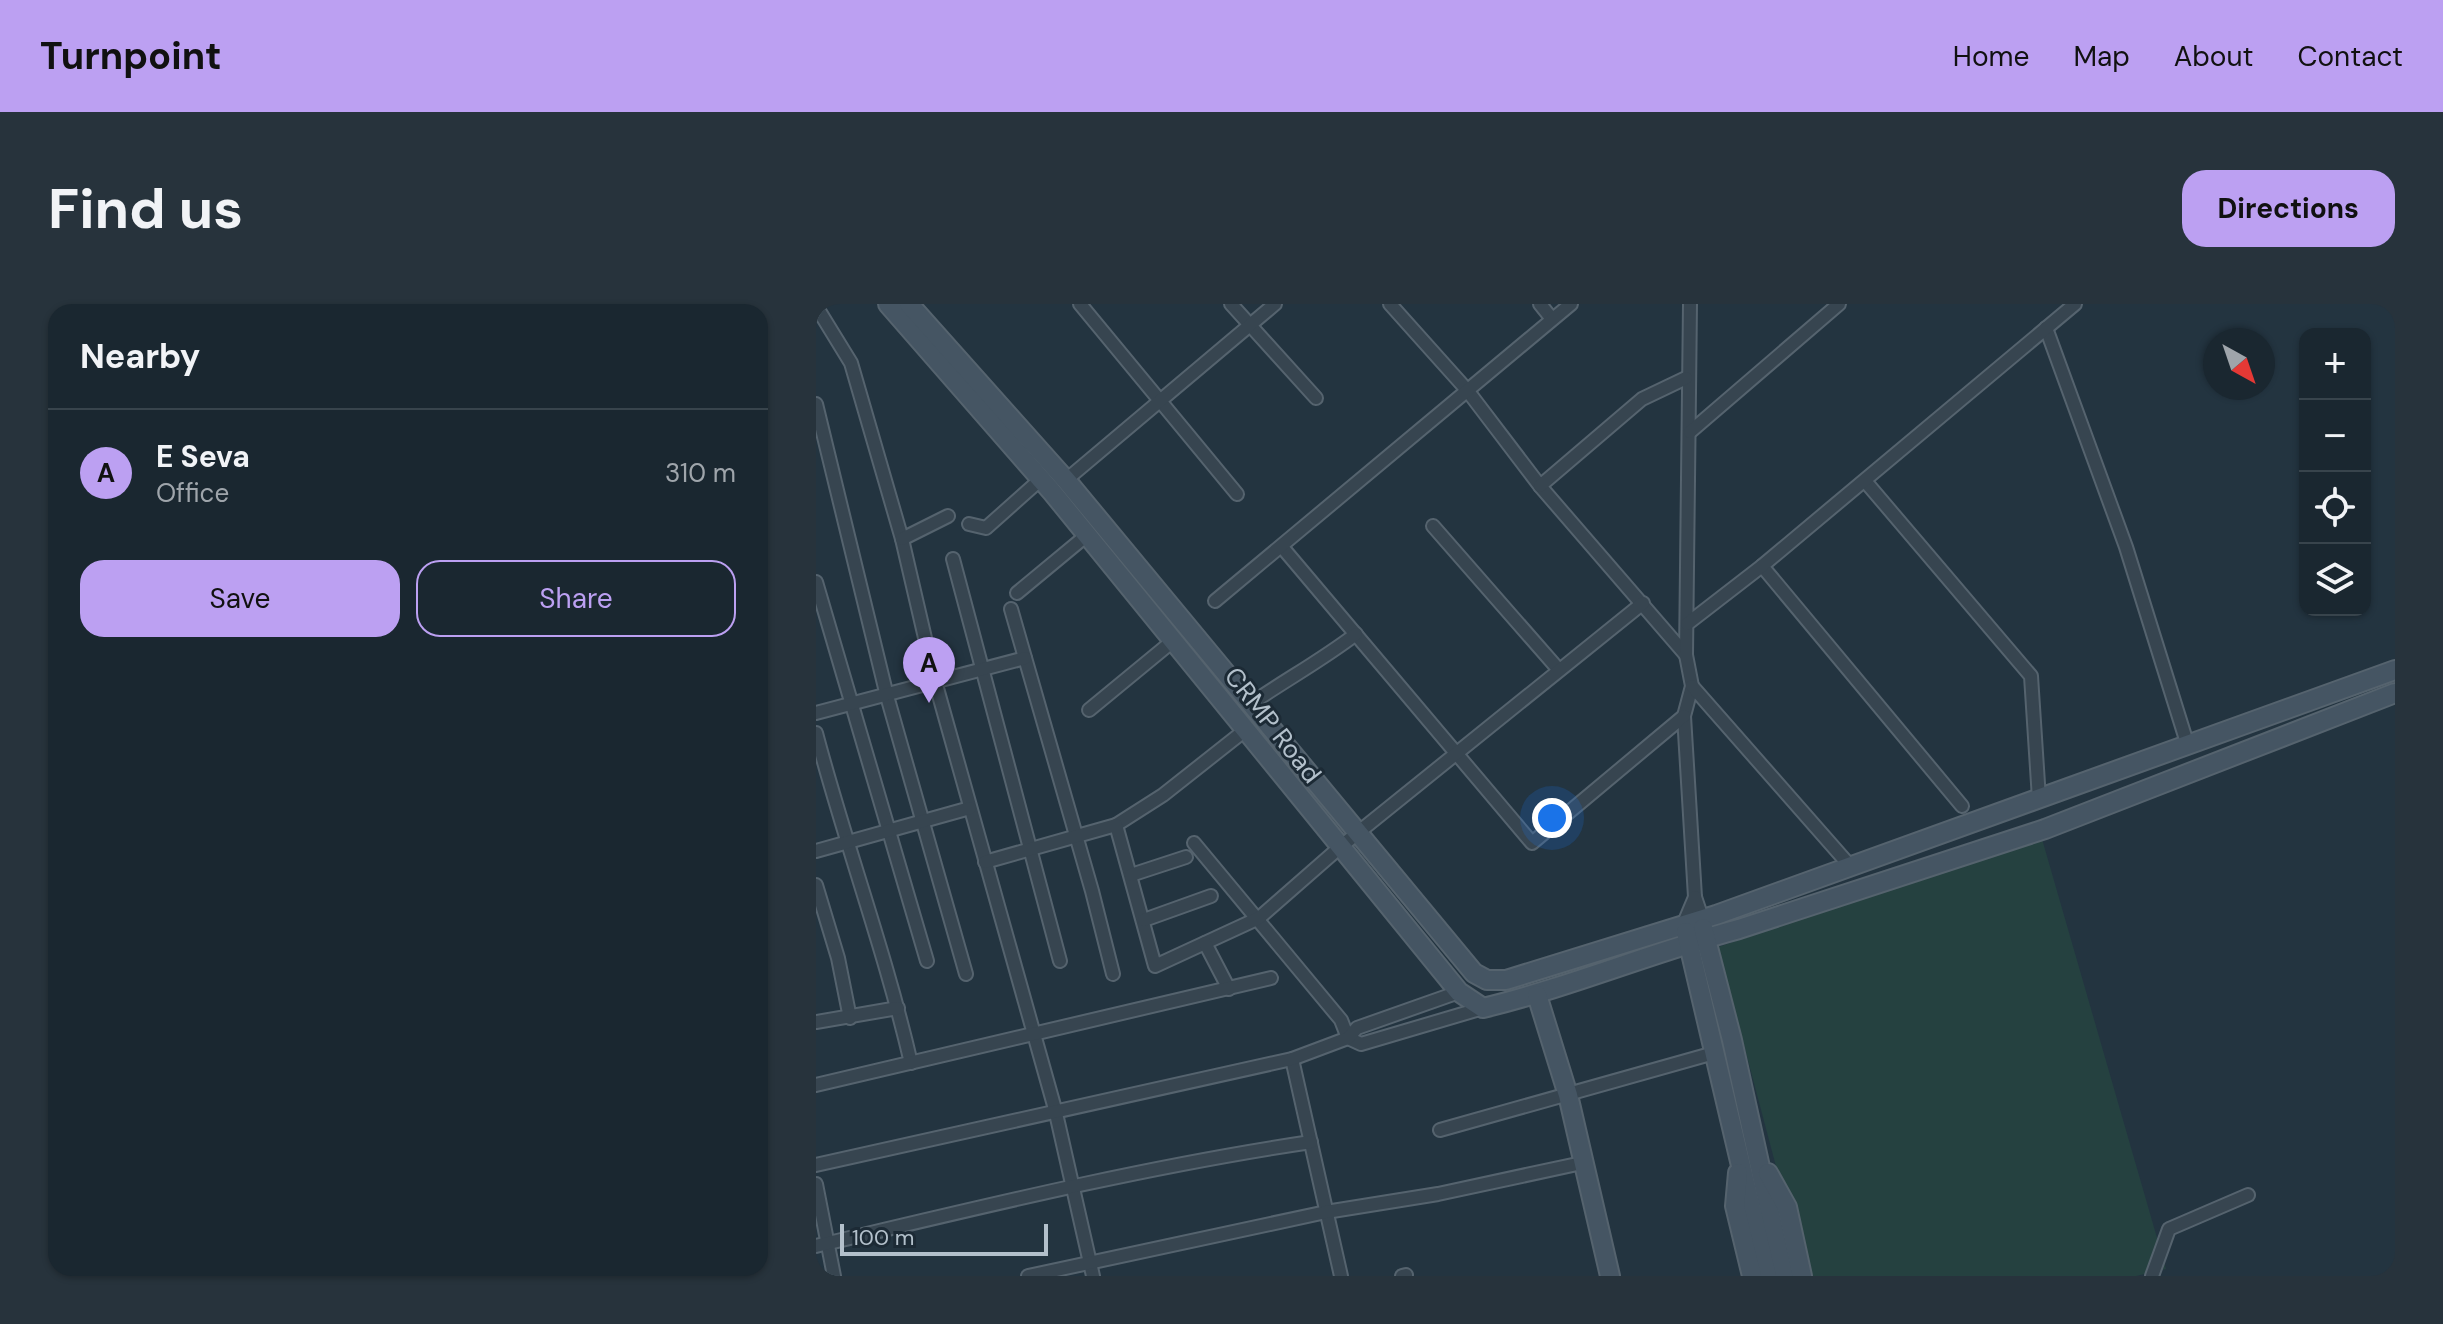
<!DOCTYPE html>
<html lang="en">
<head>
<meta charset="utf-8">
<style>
  :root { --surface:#1a2730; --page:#27333c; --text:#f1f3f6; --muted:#9fa5ab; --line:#38444c; --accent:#bca0f2 }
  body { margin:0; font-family:"DM Sans",sans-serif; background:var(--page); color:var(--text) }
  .controls { position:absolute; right:24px; top:24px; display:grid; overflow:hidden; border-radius:16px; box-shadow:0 2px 6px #0004 }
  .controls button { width:72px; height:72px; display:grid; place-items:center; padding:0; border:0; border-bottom:2px solid var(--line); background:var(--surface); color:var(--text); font:40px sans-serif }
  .compass { position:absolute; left:1387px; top:24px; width:72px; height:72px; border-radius:50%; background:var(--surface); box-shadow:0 2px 6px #0004; rotate:140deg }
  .scale { position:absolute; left:24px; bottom:20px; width:208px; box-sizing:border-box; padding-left:8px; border:4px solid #b3c0cb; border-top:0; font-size:22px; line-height:28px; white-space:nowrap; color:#b3c0cb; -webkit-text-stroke:6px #1c2a35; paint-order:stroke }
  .you { position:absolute; left:736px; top:514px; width:28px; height:28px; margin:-20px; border:6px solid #fff; border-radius:50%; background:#1a73e8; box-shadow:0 0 0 12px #1a73e833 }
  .badge { display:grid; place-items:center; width:52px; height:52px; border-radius:50%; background:var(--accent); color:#111; font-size:26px; font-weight:700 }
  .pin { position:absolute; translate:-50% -66px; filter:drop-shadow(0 2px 4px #0008) }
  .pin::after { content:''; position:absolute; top:42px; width:28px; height:24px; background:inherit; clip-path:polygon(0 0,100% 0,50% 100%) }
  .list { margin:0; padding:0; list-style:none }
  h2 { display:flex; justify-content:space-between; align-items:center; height:104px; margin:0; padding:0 32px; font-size:34px }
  h2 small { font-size:26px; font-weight:400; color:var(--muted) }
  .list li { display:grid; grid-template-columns:52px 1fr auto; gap:24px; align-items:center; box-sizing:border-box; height:128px; padding:0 32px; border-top:2px solid var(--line) }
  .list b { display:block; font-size:30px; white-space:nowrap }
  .list p { margin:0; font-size:26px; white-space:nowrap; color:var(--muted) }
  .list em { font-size:26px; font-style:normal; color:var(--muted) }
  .actions { display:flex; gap:16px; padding:24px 32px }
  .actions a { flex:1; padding:18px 0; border:2px solid var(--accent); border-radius:24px; text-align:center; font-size:28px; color:var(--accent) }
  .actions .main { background:var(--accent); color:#111 }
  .icon { flex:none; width:44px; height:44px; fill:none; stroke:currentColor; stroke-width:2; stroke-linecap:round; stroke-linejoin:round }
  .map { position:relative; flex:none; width:1579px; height:972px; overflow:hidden; border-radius:24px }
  header { display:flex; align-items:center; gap:48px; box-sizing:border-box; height:112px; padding:0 40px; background:var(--accent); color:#111 }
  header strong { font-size:38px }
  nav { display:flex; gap:44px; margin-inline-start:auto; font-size:28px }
  .intro { display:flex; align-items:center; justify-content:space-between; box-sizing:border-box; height:192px; padding:0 48px }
  h1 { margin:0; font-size:56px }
  .button { padding:20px 36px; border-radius:24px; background:var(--accent); color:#111; font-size:28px; font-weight:700 }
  main { display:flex; gap:48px; padding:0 48px }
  aside { flex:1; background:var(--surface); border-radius:24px; box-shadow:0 2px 6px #0004 }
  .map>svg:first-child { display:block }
  .green { fill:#254140 }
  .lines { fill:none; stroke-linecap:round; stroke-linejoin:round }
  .street-casing { stroke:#55636e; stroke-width:16 }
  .secondary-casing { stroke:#55636e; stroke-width:22 }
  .street { stroke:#374550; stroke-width:12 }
  .secondary { stroke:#455563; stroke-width:18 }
  .labels { text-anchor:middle; stroke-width:6; stroke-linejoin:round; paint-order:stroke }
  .street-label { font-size:26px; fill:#b3c0cb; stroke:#1c2a35 }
</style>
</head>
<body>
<header>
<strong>Turnpoint</strong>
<nav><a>Home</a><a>Map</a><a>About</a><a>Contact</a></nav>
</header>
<div class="intro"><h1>Find us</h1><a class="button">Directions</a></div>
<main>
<aside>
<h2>Nearby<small></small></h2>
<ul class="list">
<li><span class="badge">A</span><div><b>E Seva</b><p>Office</p></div><em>310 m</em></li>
</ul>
<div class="actions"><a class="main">Save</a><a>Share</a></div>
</aside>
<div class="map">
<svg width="1579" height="972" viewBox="0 0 1579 972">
  <rect width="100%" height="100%" fill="#233440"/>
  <path class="green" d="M 1226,535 L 1350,965 L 1320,972 L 989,972 L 902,643 Z"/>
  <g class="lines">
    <defs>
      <g id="street">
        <path d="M 264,0 L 421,190"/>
        <path d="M 415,0 L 500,94"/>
        <path d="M 574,0 L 651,86 L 724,182 L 870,351"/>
        <path d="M 724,0 L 736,15"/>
        <path d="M 874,0 L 870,351 L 876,382 L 868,412 L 879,593"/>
        <path d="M 0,2 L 35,59 L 86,235 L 119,377 L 239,805 L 277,972"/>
        <path d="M 1230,24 L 1310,243 L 1372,442"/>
        <path d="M 0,100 L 71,392 L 150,670"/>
        <path d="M 874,128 L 1023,0"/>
        <path d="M 250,176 L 459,0"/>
        <path d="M 1049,177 L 1215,372 L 1223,495"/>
        <path d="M 724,182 L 826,95 L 870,74"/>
        <path d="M 153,220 L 170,224 L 225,175"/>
        <path d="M 617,222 L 743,366"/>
        <path d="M 86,235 L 132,212"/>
        <path d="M 466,243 L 716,539 L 868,412"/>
        <path d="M 137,255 L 244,657"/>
        <path d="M 946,262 L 1146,502"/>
        <path d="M 0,278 L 111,657"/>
        <path d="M 201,289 L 271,231"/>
        <path d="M 399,297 L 755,0"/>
        <path d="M 195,305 L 276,587 L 297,670"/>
        <path d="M 871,320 L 946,262 L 1259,0"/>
        <path d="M 876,382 L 1035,563"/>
        <path d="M 436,399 C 471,375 506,356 540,330"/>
        <path d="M 273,406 L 358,336"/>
        <path d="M 0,409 L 209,354"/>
        <path d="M 0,429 C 29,539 69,647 95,759"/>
        <path d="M 300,521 L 347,491 L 428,427"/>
        <path d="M 378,539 L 525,716 L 532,734 L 545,740 L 667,704"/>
        <path d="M 0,547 L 154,504"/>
        <path d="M 169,558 L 300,521 L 339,662 L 443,614 L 523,544 L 827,299"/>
        <path d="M 315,571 L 370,553"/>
        <path d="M 0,581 L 22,654 L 34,714"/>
        <path d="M 328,616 L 395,592"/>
        <path d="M 868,619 L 879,593 L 886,614"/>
        <path d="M 389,639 L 413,685"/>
        <path d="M 0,718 L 82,704"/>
        <path d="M 476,755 L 525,972"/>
        <path d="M 0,781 L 455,674"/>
        <path d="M 624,826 L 898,749"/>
        <path d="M 0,861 L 476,755 L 532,734 L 541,724 L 643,688"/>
        <path d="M 0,880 L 18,972"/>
        <path d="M 0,942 C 165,903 327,863 495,838"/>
        <path d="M 212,972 L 510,908 L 622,890 L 766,859"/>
        <path d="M 586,972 L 590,971"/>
        <path d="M 1336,972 L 1353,925 L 1432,891"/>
      </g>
      <g id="secondary">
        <path d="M 72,0 L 236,188 L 643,688 L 667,704 C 754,683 837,648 923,625 L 1229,525 L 1579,389"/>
        <path d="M 93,0 L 250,176 L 658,669 L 671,676 L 690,676 L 900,611 L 1579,366"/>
        <path d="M 887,624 L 916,736 L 968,972"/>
        <path d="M 870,628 L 951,972"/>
        <path d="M 721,691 L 752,791 L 794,972"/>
        <path d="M 922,869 L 919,902 L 936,972"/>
        <path d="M 952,869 L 971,903 L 986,972"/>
      </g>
    </defs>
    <use href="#street" class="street-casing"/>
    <use href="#secondary" class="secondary-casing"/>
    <use href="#street" class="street"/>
    <use href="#secondary" class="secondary"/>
  </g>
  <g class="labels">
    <g class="street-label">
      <text transform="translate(457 421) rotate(52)" y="9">CRMP Road</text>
    </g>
  </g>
</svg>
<div class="controls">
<button>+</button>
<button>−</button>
<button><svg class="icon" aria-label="locate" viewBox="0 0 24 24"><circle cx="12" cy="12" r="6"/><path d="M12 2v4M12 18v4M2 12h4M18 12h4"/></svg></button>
<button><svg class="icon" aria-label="layers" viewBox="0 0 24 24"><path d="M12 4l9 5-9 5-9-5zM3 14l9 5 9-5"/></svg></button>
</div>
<svg class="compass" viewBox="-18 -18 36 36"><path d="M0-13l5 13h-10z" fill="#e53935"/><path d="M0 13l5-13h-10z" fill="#9fa5ab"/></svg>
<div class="scale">100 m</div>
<div class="you"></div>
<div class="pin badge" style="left:113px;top:399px">A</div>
</div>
</main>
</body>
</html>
